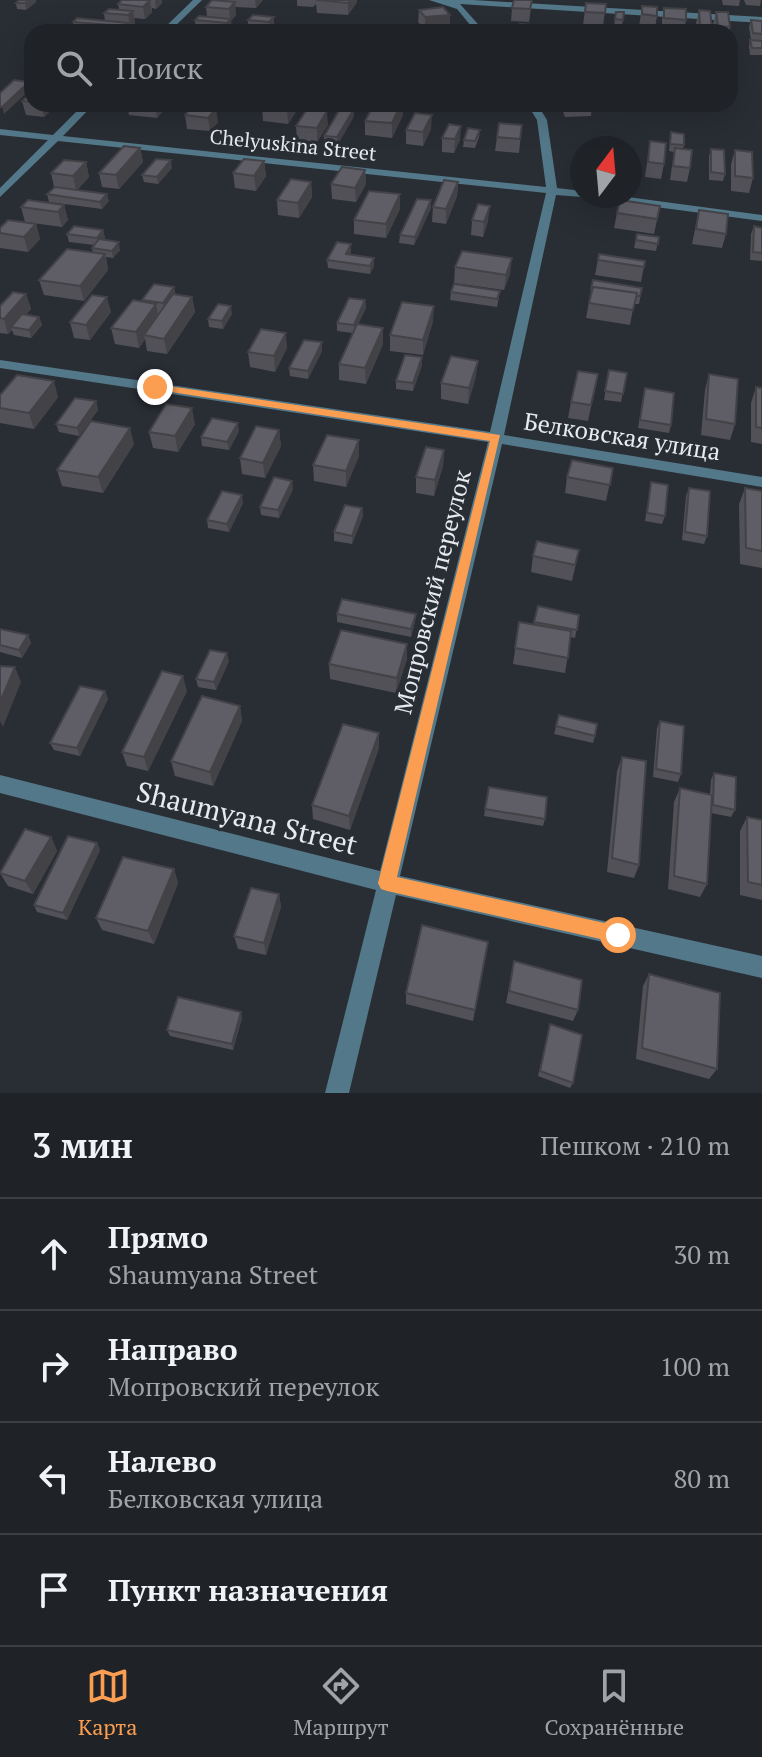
<!DOCTYPE html>
<html lang="ru">
<head>
<meta charset="utf-8">
<style>
  :root { --surface:#1f2227; --page:#2c2f33; --text:#f1f3f6; --muted:#a1a4a7; --line:#3c3f44; --accent:#fb9e51 }
  body { margin:0; font-family:"PT Serif",serif; background:var(--page); color:var(--text) }
  .compass { position:absolute; left:570px; top:136px; width:72px; height:72px; border-radius:50%; background:var(--surface); box-shadow:0 8px 32px #0002; rotate:16deg }
  .stop { position:absolute; width:24px; height:24px; margin:-18px; border:6px solid #fb9e51; border-radius:50%; background:#fff }
  .stop.end { background:#fb9e51; border-color:#fff; box-shadow:0 2px 8px #0008 }
  .list { margin:0; padding:0; list-style:none }
  h2 { display:flex; justify-content:space-between; align-items:center; height:104px; margin:0; padding:0 32px; font-size:34px }
  h2 small { font-size:26px; font-weight:400; color:var(--muted) }
  .list li { display:grid; grid-template-columns:52px 1fr auto; gap:24px; align-items:center; box-sizing:border-box; height:112px; padding:0 32px; border-top:2px solid var(--line) }
  .list b { display:block; font-size:30px; white-space:nowrap }
  .list p { margin:0; font-size:26px; white-space:nowrap; color:var(--muted) }
  .list em { font-size:26px; font-style:normal; color:var(--muted) }
  .icon { flex:none; width:44px; height:44px; fill:none; stroke:currentColor; stroke-width:2; stroke-linecap:round; stroke-linejoin:round }
  .map { position:relative; flex:none; width:762px; height:1093px; overflow:hidden }
  .search { position:absolute; background:var(--surface); box-shadow:0 8px 32px #0002; left:24px; right:24px; top:24px; height:88px; display:flex; align-items:center; gap:20px; box-sizing:border-box; padding:0 28px; border-radius:24px; color:var(--muted); font-size:30px }
  .sheet { height:552px; background:var(--surface) }
  nav { display:flex; justify-content:space-around; align-items:center; box-sizing:border-box; height:112px; border-top:2px solid var(--line); background:var(--surface); font-size:22px; color:var(--muted) }
  nav a { display:grid; justify-items:center; gap:4px }
  nav .on { color:var(--accent) }
  .map>svg:first-child { display:block }
  .lines { fill:none; stroke-linecap:round; stroke-linejoin:round }
  .minor { fill:#537889; fill-rule:evenodd }
  .wall { fill:#525158 }
  .shaded-wall { fill:#424247 }
  .building { fill:#5f5e66; stroke:#424247; stroke-width:2 }
  .route { fill:#fb9e51 }
  .labels { text-anchor:middle; stroke-width:7; stroke-linejoin:round; paint-order:stroke }
  .far-street-label { font-size:20px; fill:#e7eaef; stroke:#292d34 }
  .street-label { font-size:24px; fill:#e7eaef; stroke:#292d34 }
  .near-street-label { font-size:28px; fill:#e7eaef; stroke:#292d34 }
</style>
</head>
<body>
<div class="map">
<svg width="762" height="1093" viewBox="0 0 762 1093">
  <rect width="100%" height="100%" fill="#292d34"/>
  <g class="lines">
    <g class="minor">
      <path d="M 193,0 L 202,0 L 169,32 L 160,32 Z"/>
      <path d="M 429,0 L 473,0 L 762,17 L 762,23 L 460,4 L 485,32 L 476,32 L 457,9 Z"/>
      <path d="M 84,104 L 94,104 L 63,136 L 546,187 L 537,120 L 527,104 L 537,104 L 547,120 L 557,188 L 582,191 L 582,196 L 586,196 L 582,197 L 556,195 L 504,435 L 762,477 L 762,487 L 502,444 L 400,876 L 762,956 L 762,978 L 396,895 L 349,1093 L 325,1093 L 376,890 L 0,793 L 0,775 L 380,871 L 488,442 L 0,368 L 0,360 L 490,432 L 546,193 L 58,141 L 0,197 L 0,188 L 48,140 L 0,135 L 0,129 L 53,135 Z"/>
      <path d="M 590,196 L 620,196 L 762,215 L 762,221 L 595,199 Z"/>
    </g>
  </g>
  <g class="wall">
    <path d="M 122,0 L 162,0 L 162,3 L 156,9 L 152,8 L 152,12 L 145,19 L 134,18 L 135,23 L 131,28 L 129,28 L 130,32 L 67,32 L 75,31 L 73,22 L 105,21 L 104,13 L 119,9 L 118,4 Z"/>
    <path d="M 221,0 L 263,0 L 256,8 L 235,7 L 236,15 L 231,21 L 232,32 L 196,32 L 195,20 L 207,17 L 206,7 Z"/>
    <path d="M 297,0 L 357,0 L 357,2 L 348,15 L 317,13 L 316,4 L 313,7 L 297,6 Z"/>
    <path d="M 532,0 L 529,22 L 511,21 L 512,8 Z"/>
    <path d="M 722,0 L 740,0 L 739,6 L 723,5 Z"/>
    <path d="M 744,0 L 761,0 L 760,6 L 746,5 Z"/>
    <path d="M 36,2 L 26,10 L 17,9 L 16,3 Z"/>
    <path d="M 586,3 L 606,4 L 603,26 L 583,25 Z"/>
    <path d="M 642,6 L 657,16 L 655,28 L 639,27 Z"/>
    <path d="M 664,8 L 686,20 L 684,32 L 662,31 L 662,20 Z"/>
    <path d="M 419,10 L 450,15 L 450,27 L 425,30 L 418,22 Z"/>
    <path d="M 699,10 L 712,27 L 710,32 L 697,32 L 696,23 Z"/>
    <path d="M 616,12 L 624,12 L 622,26 L 614,26 Z"/>
    <path d="M 716,12 L 730,27 L 729,32 L 714,32 L 713,24 Z"/>
    <path d="M 248,20 L 274,23 L 270,29 L 260,28 L 261,32 L 240,32 L 240,31 L 248,26 Z"/>
    <path d="M 751,20 L 762,21 L 762,40 L 751,40 L 749,27 Z"/>
    <path d="M 750,40 L 762,41 L 762,55 L 750,55 L 749,47 Z"/>
    <path d="M 32,92 L 32,104 L 57,104 L 44,117 L 26,115 L 22,101 Z"/>
    <path d="M 127,104 L 161,104 L 162,112 L 157,118 L 129,115 Z"/>
    <path d="M 301,104 L 288,124 L 263,121 L 262,107 Z"/>
    <path d="M 374,104 L 403,104 L 403,115 L 392,138 L 365,135 L 365,121 Z"/>
    <path d="M 563,104 L 592,104 L 591,116 L 565,117 L 562,109 Z"/>
    <path d="M 193,105 L 218,122 L 210,131 L 187,129 L 185,115 Z"/>
    <path d="M 354,116 L 338,144 L 324,143 L 324,136 Z"/>
    <path d="M 328,125 L 317,142 L 297,140 L 296,126 Z"/>
    <path d="M 522,125 L 519,153 L 495,151 L 497,137 Z"/>
    <path d="M 431,129 L 423,146 L 406,144 L 406,130 Z"/>
    <path d="M 480,130 L 479,137 L 475,148 L 463,147 L 464,140 Z"/>
    <path d="M 671,132 L 684,145 L 683,149 L 690,168 L 687,182 L 670,180 L 674,152 L 669,151 Z"/>
    <path d="M 442,138 L 460,140 L 454,153 L 442,152 Z"/>
    <path d="M 650,141 L 664,164 L 661,179 L 645,177 Z"/>
    <path d="M 140,148 L 143,162 L 119,189 L 102,187 L 99,173 Z"/>
    <path d="M 711,149 L 725,174 L 723,181 L 709,180 L 709,156 Z"/>
    <path d="M 735,150 L 753,178 L 749,193 L 731,191 L 731,164 Z"/>
    <path d="M 264,161 L 266,176 L 256,191 L 235,188 L 233,173 Z"/>
    <path d="M 86,162 L 89,177 L 77,190 L 109,201 L 102,209 L 49,202 L 47,194 L 54,187 L 51,173 Z"/>
    <path d="M 172,168 L 158,184 L 144,182 L 142,175 Z"/>
    <path d="M 365,170 L 366,184 L 356,202 L 332,199 L 331,184 Z"/>
    <path d="M 311,182 L 312,197 L 299,218 L 278,215 L 277,200 Z"/>
    <path d="M 458,182 L 457,196 L 446,224 L 432,222 L 433,207 Z"/>
    <path d="M 400,194 L 400,209 L 386,238 L 354,234 L 354,220 Z"/>
    <path d="M 64,205 L 68,220 L 62,227 L 25,222 L 21,207 Z"/>
    <path d="M 660,206 L 654,234 L 614,228 L 617,213 Z"/>
    <path d="M 431,208 L 414,245 L 399,243 L 400,235 Z"/>
    <path d="M 699,210 L 726,234 L 722,248 L 692,244 Z"/>
    <path d="M 472,220 L 488,221 L 483,237 L 471,235 Z"/>
    <path d="M 36,224 L 40,239 L 28,252 L 0,248 L 0,228 Z"/>
    <path d="M 754,226 L 762,228 L 762,261 L 750,260 L 751,234 Z"/>
    <path d="M 103,230 L 105,238 L 103,240 L 120,250 L 113,258 L 106,257 L 108,270 L 84,301 L 44,295 L 39,280 L 93,253 L 92,248 L 94,245 L 69,242 L 67,234 Z"/>
    <path d="M 637,234 L 659,237 L 656,251 L 634,248 Z"/>
    <path d="M 351,251 L 350,255 L 374,258 L 374,266 L 370,274 L 328,268 L 327,260 Z"/>
    <path d="M 599,254 L 645,261 L 641,282 L 595,275 Z"/>
    <path d="M 455,267 L 510,274 L 504,290 L 454,283 Z"/>
    <path d="M 593,280 L 642,288 L 639,304 L 634,304 L 630,325 L 586,318 Z"/>
    <path d="M 500,291 L 497,307 L 450,300 L 451,292 Z"/>
    <path d="M 26,294 L 31,309 L 25,315 L 39,317 L 42,325 L 31,338 L 14,335 L 12,330 L 8,334 L 0,333 L 0,306 Z"/>
    <path d="M 176,294 L 192,297 L 195,312 L 167,354 L 147,351 L 145,339 L 139,348 L 115,344 L 111,328 L 142,302 L 142,300 Z"/>
    <path d="M 365,300 L 366,308 L 358,324 L 383,344 L 366,384 L 339,380 L 339,364 L 353,333 L 337,331 L 337,323 Z"/>
    <path d="M 111,312 L 90,340 L 74,338 L 70,322 Z"/>
    <path d="M 232,314 L 223,329 L 209,327 L 208,319 Z"/>
    <path d="M 433,321 L 423,355 L 390,351 L 390,335 Z"/>
    <path d="M 322,342 L 322,351 L 308,379 L 290,376 L 289,368 Z"/>
    <path d="M 287,348 L 275,372 L 250,367 L 248,352 Z"/>
    <path d="M 422,365 L 413,391 L 396,389 L 396,381 Z"/>
    <path d="M 609,370 L 627,373 L 621,402 L 604,400 Z"/>
    <path d="M 598,374 L 588,421 L 568,418 L 571,402 Z"/>
    <path d="M 709,374 L 735,424 L 730,440 L 701,435 L 705,390 Z"/>
    <path d="M 476,376 L 468,404 L 441,399 L 441,383 Z"/>
    <path d="M 756,387 L 762,388 L 762,444 L 751,442 L 751,403 Z"/>
    <path d="M 645,388 L 671,425 L 669,433 L 638,428 Z"/>
    <path d="M 0,395 L 58,397 L 34,429 L 0,423 Z"/>
    <path d="M 96,401 L 98,410 L 79,436 L 59,432 L 56,424 Z"/>
    <path d="M 195,424 L 178,452 L 153,448 L 149,432 Z"/>
    <path d="M 279,430 L 281,446 L 265,478 L 242,474 L 240,458 Z"/>
    <path d="M 239,431 L 229,450 L 202,446 L 201,437 Z"/>
    <path d="M 134,444 L 103,493 L 62,486 L 57,470 Z"/>
    <path d="M 444,450 L 443,466 L 434,496 L 416,493 L 416,477 Z"/>
    <path d="M 359,456 L 346,487 L 314,481 L 313,465 Z"/>
    <path d="M 613,468 L 606,501 L 565,493 L 567,477 Z"/>
    <path d="M 651,482 L 665,516 L 662,524 L 645,521 Z"/>
    <path d="M 689,488 L 707,536 L 704,544 L 682,540 L 686,496 Z"/>
    <path d="M 745,488 L 762,491 L 762,568 L 740,564 L 739,504 Z"/>
    <path d="M 293,489 L 279,518 L 261,515 L 260,507 Z"/>
    <path d="M 243,503 L 229,532 L 208,528 L 207,520 Z"/>
    <path d="M 362,508 L 363,516 L 352,544 L 334,541 L 334,532 Z"/>
    <path d="M 579,550 L 572,581 L 531,572 L 533,556 Z"/>
    <path d="M 538,606 L 579,615 L 575,638 L 571,637 L 565,673 L 513,664 L 519,622 L 534,625 Z"/>
    <path d="M 337,614 L 416,614 L 415,622 L 411,637 L 337,622 Z"/>
    <path d="M 0,629 L 28,635 L 31,643 L 22,658 L 0,652 Z"/>
    <path d="M 407,644 L 407,659 L 396,693 L 330,679 L 329,664 Z"/>
    <path d="M 229,661 L 216,690 L 198,687 L 196,679 Z"/>
    <path d="M 105,691 L 108,699 L 80,756 L 54,750 L 50,743 Z"/>
    <path d="M 187,691 L 148,771 L 127,766 L 122,752 Z"/>
    <path d="M 240,706 L 242,721 L 213,786 L 175,776 L 171,761 Z"/>
    <path d="M 559,715 L 595,736 L 593,743 L 554,734 Z"/>
    <path d="M 660,721 L 681,774 L 678,782 L 653,777 L 657,728 Z"/>
    <path d="M 379,748 L 350,830 L 313,819 L 312,805 Z"/>
    <path d="M 622,757 L 639,865 L 634,878 L 607,872 L 617,771 Z"/>
    <path d="M 714,773 L 735,810 L 731,817 L 711,813 L 707,884 L 700,897 L 668,889 L 674,802 L 680,788 L 710,794 L 711,780 Z"/>
    <path d="M 489,787 L 545,819 L 543,826 L 484,816 Z"/>
    <path d="M 747,817 L 762,820 L 762,900 L 740,895 L 740,831 Z"/>
    <path d="M 51,837 L 57,851 L 33,894 L 8,886 L 0,873 Z"/>
    <path d="M 97,843 L 100,850 L 67,920 L 37,912 L 34,905 Z"/>
    <path d="M 174,869 L 178,883 L 154,944 L 102,930 L 96,918 Z"/>
    <path d="M 279,894 L 281,907 L 266,955 L 238,949 L 234,936 Z"/>
    <path d="M 488,942 L 473,1021 L 406,1004 L 406,993 Z"/>
    <path d="M 514,961 L 578,1010 L 573,1021 L 506,1003 Z"/>
    <path d="M 649,974 L 717,1069 L 709,1079 L 636,1059 L 643,986 Z"/>
    <path d="M 242,1018 L 233,1050 L 170,1036 L 167,1030 Z"/>
    <path d="M 550,1024 L 573,1083 L 570,1088 L 538,1076 Z"/>
  </g>
  <g class="shaded-wall">
    <path d="M 29,0 L 36,0 L 36,2 L 26,10 L 25,3 Z"/>
    <path d="M 150,0 L 152,12 L 145,19 L 143,7 Z"/>
    <path d="M 155,0 L 162,0 L 162,3 L 156,9 Z"/>
    <path d="M 255,0 L 263,0 L 256,8 Z"/>
    <path d="M 350,0 L 357,0 L 357,2 L 348,15 L 348,3 Z"/>
    <path d="M 235,2 L 236,15 L 231,21 L 232,32 L 228,32 L 227,23 L 230,20 L 229,9 Z"/>
    <path d="M 133,11 L 135,23 L 131,28 L 128,15 Z"/>
    <path d="M 450,15 L 450,27 L 425,30 L 425,17 Z"/>
    <path d="M 274,17 L 274,23 L 270,29 L 269,22 Z"/>
    <path d="M 128,23 L 130,32 L 125,32 L 124,26 Z"/>
    <path d="M 29,82 L 31,89 L 4,114 L 2,107 Z"/>
    <path d="M 41,104 L 57,104 L 44,117 Z"/>
    <path d="M 155,104 L 161,104 L 162,112 L 157,118 Z"/>
    <path d="M 291,104 L 301,104 L 288,124 L 287,110 Z"/>
    <path d="M 401,104 L 403,104 L 403,115 L 392,138 L 392,123 Z"/>
    <path d="M 216,108 L 218,122 L 210,131 L 208,118 Z"/>
    <path d="M 354,109 L 354,116 L 338,144 L 337,137 Z"/>
    <path d="M 327,111 L 328,125 L 317,142 L 317,128 Z"/>
    <path d="M 432,115 L 431,129 L 423,146 L 423,132 Z"/>
    <path d="M 461,126 L 460,140 L 454,153 L 455,139 Z"/>
    <path d="M 140,148 L 143,162 L 119,189 L 116,175 Z"/>
    <path d="M 171,160 L 172,168 L 158,184 L 157,177 Z"/>
    <path d="M 264,161 L 266,176 L 256,191 L 254,176 Z"/>
    <path d="M 86,162 L 89,177 L 76,190 L 73,176 Z"/>
    <path d="M 365,170 L 366,184 L 356,202 L 355,188 Z"/>
    <path d="M 311,182 L 312,197 L 299,218 L 298,203 Z"/>
    <path d="M 458,182 L 457,196 L 446,224 L 446,209 Z"/>
    <path d="M 107,194 L 109,201 L 102,209 L 100,202 Z"/>
    <path d="M 400,194 L 400,209 L 386,238 L 386,224 Z"/>
    <path d="M 431,200 L 431,208 L 414,245 L 415,237 Z"/>
    <path d="M 64,205 L 68,220 L 62,227 L 58,212 Z"/>
    <path d="M 490,206 L 488,221 L 483,237 L 484,222 Z"/>
    <path d="M 36,224 L 40,239 L 28,252 L 24,237 Z"/>
    <path d="M 103,230 L 105,238 L 98,246 L 97,238 Z"/>
    <path d="M 119,242 L 120,250 L 113,258 L 112,251 Z"/>
    <path d="M 351,244 L 351,251 L 346,262 L 346,254 Z"/>
    <path d="M 105,254 L 108,270 L 84,301 L 80,286 Z"/>
    <path d="M 374,258 L 374,266 L 370,274 L 370,266 Z"/>
    <path d="M 512,258 L 510,274 L 504,290 L 506,275 Z"/>
    <path d="M 174,287 L 176,295 L 164,311 L 163,303 Z"/>
    <path d="M 26,294 L 31,309 L 15,327 L 11,327 L 12,330 L 8,334 L 4,319 Z"/>
    <path d="M 107,297 L 111,312 L 90,340 L 86,325 Z"/>
    <path d="M 192,297 L 195,312 L 167,354 L 164,339 Z"/>
    <path d="M 365,300 L 366,308 L 354,333 L 354,325 Z"/>
    <path d="M 156,304 L 159,319 L 144,335 L 145,339 L 139,348 L 136,332 Z"/>
    <path d="M 231,306 L 232,314 L 223,329 L 222,321 Z"/>
    <path d="M 434,306 L 433,321 L 423,355 L 423,340 Z"/>
    <path d="M 39,317 L 42,325 L 31,338 L 29,330 Z"/>
    <path d="M 383,328 L 383,344 L 366,384 L 365,368 Z"/>
    <path d="M 286,333 L 287,348 L 275,372 L 274,356 Z"/>
    <path d="M 322,342 L 322,351 L 308,379 L 308,371 Z"/>
    <path d="M 422,357 L 422,365 L 413,391 L 413,383 Z"/>
    <path d="M 478,361 L 476,376 L 468,404 L 469,388 Z"/>
    <path d="M 54,381 L 58,397 L 34,429 L 29,413 Z"/>
    <path d="M 96,401 L 98,410 L 79,436 L 77,428 Z"/>
    <path d="M 192,408 L 195,424 L 178,452 L 175,436 Z"/>
    <path d="M 238,423 L 239,431 L 229,450 L 227,442 Z"/>
    <path d="M 130,428 L 134,444 L 103,493 L 98,477 Z"/>
    <path d="M 279,430 L 281,446 L 265,478 L 263,463 Z"/>
    <path d="M 359,440 L 359,456 L 346,487 L 346,471 Z"/>
    <path d="M 444,450 L 443,466 L 434,496 L 435,480 Z"/>
    <path d="M 292,481 L 293,489 L 279,518 L 278,510 Z"/>
    <path d="M 242,495 L 243,503 L 229,532 L 227,524 Z"/>
    <path d="M 362,508 L 363,516 L 352,544 L 352,536 Z"/>
    <path d="M 416,614 L 415,622 L 411,637 L 411,629 Z"/>
    <path d="M 28,635 L 31,643 L 22,658 L 19,650 Z"/>
    <path d="M 407,644 L 407,659 L 396,693 L 397,678 Z"/>
    <path d="M 227,653 L 229,661 L 216,690 L 214,682 Z"/>
    <path d="M 15,667 L 21,682 L 3,727 L 0,721 L 0,702 Z"/>
    <path d="M 183,676 L 187,691 L 148,771 L 144,757 Z"/>
    <path d="M 105,691 L 108,699 L 80,756 L 77,748 Z"/>
    <path d="M 240,706 L 242,721 L 213,786 L 210,772 Z"/>
    <path d="M 379,733 L 379,748 L 350,830 L 349,816 Z"/>
    <path d="M 51,837 L 57,851 L 33,894 L 25,881 Z"/>
    <path d="M 97,843 L 100,850 L 67,920 L 63,913 Z"/>
    <path d="M 174,869 L 178,883 L 154,944 L 148,931 Z"/>
    <path d="M 279,894 L 281,907 L 266,955 L 264,943 Z"/>
    <path d="M 241,1012 L 242,1018 L 233,1050 L 232,1044 Z"/>
  </g>
  <g class="building">
    <path d="M 19,0 L 29,0 L 25,3 L 16,3 Z"/>
    <path d="M 122,0 L 150,0 L 143,7 L 118,4 Z"/>
    <path d="M 212,0 L 235,2 L 229,9 L 206,7 Z"/>
    <path d="M 316,0 L 350,0 L 348,3 Z"/>
    <path d="M 514,0 L 532,0 L 530,9 L 512,8 Z"/>
    <path d="M 586,3 L 606,4 L 605,13 L 585,12 Z"/>
    <path d="M 642,6 L 657,7 L 657,16 L 642,14 Z"/>
    <path d="M 443,7 L 450,15 L 425,17 L 419,10 Z"/>
    <path d="M 664,8 L 686,9 L 686,20 L 664,18 Z"/>
    <path d="M 109,9 L 133,11 L 128,15 L 104,13 Z"/>
    <path d="M 699,10 L 710,11 L 712,27 L 700,26 Z"/>
    <path d="M 616,12 L 624,12 L 623,20 L 615,19 Z"/>
    <path d="M 716,12 L 728,12 L 730,27 L 718,26 Z"/>
    <path d="M 253,15 L 274,17 L 269,22 L 248,20 Z"/>
    <path d="M 199,16 L 231,19 L 227,23 L 195,20 Z"/>
    <path d="M 77,18 L 128,23 L 124,26 L 73,22 Z"/>
    <path d="M 751,20 L 762,21 L 762,34 L 753,33 Z"/>
    <path d="M 520,24 L 557,27 L 556,32 L 528,30 L 527,32 L 519,32 Z"/>
    <path d="M 245,25 L 260,27 L 256,32 L 240,31 Z"/>
    <path d="M 528,30 L 562,32 L 527,32 Z"/>
    <path d="M 750,40 L 762,41 L 762,48 L 752,48 Z"/>
    <path d="M 14,80 L 29,82 L 2,107 L 0,107 L 0,93 Z"/>
    <path d="M 32,92 L 32,102 L 22,101 Z"/>
    <path d="M 264,104 L 291,104 L 287,110 L 262,107 Z"/>
    <path d="M 374,104 L 401,104 L 392,123 L 365,121 Z"/>
    <path d="M 193,105 L 216,108 L 208,118 L 185,115 Z"/>
    <path d="M 341,107 L 354,109 L 337,137 L 324,136 Z"/>
    <path d="M 307,109 L 327,111 L 317,128 L 296,126 Z"/>
    <path d="M 415,113 L 432,115 L 423,132 L 406,130 Z"/>
    <path d="M 499,123 L 522,125 L 520,139 L 497,137 Z"/>
    <path d="M 449,124 L 461,126 L 455,139 L 442,138 Z"/>
    <path d="M 468,128 L 480,130 L 475,141 L 464,140 Z"/>
    <path d="M 671,132 L 684,134 L 684,145 L 670,144 Z"/>
    <path d="M 650,141 L 666,143 L 664,164 L 648,162 Z"/>
    <path d="M 124,146 L 140,148 L 116,175 L 99,173 Z"/>
    <path d="M 675,148 L 692,150 L 690,168 L 673,166 Z"/>
    <path d="M 711,149 L 724,150 L 725,174 L 711,172 Z"/>
    <path d="M 735,150 L 752,152 L 753,178 L 735,176 Z"/>
    <path d="M 156,159 L 171,160 L 157,177 L 142,175 Z"/>
    <path d="M 244,159 L 264,161 L 254,176 L 233,173 Z"/>
    <path d="M 64,160 L 86,162 L 73,176 L 51,173 Z"/>
    <path d="M 342,167 L 365,170 L 355,188 L 331,184 Z"/>
    <path d="M 291,179 L 311,182 L 298,203 L 277,200 Z"/>
    <path d="M 444,180 L 458,182 L 446,209 L 433,207 Z"/>
    <path d="M 55,187 L 107,194 L 100,202 L 47,194 Z"/>
    <path d="M 369,191 L 400,194 L 386,224 L 354,220 Z"/>
    <path d="M 417,199 L 431,200 L 415,237 L 400,235 Z"/>
    <path d="M 28,200 L 64,205 L 58,212 L 21,207 Z"/>
    <path d="M 620,200 L 660,206 L 657,219 L 617,213 Z"/>
    <path d="M 478,204 L 490,206 L 484,222 L 472,220 Z"/>
    <path d="M 699,210 L 728,214 L 726,234 L 696,229 Z"/>
    <path d="M 8,220 L 36,224 L 24,237 L 0,233 L 0,228 Z"/>
    <path d="M 74,226 L 103,230 L 97,238 L 67,234 Z"/>
    <path d="M 754,226 L 762,228 L 762,253 L 753,252 Z"/>
    <path d="M 637,234 L 659,237 L 658,244 L 636,240 Z"/>
    <path d="M 99,239 L 119,242 L 112,251 L 92,248 Z"/>
    <path d="M 337,242 L 351,244 L 346,254 L 374,258 L 370,266 L 327,260 Z"/>
    <path d="M 67,249 L 105,254 L 80,286 L 39,280 Z"/>
    <path d="M 462,251 L 512,258 L 506,275 L 455,267 Z"/>
    <path d="M 599,254 L 645,261 L 644,267 L 598,260 Z"/>
    <path d="M 593,280 L 642,288 L 640,296 L 636,296 L 637,293 L 593,287 L 593,289 L 591,289 Z"/>
    <path d="M 154,284 L 174,287 L 163,303 L 142,300 Z"/>
    <path d="M 454,284 L 500,291 L 497,299 L 451,292 Z"/>
    <path d="M 593,287 L 637,293 L 633,310 L 589,303 Z"/>
    <path d="M 13,292 L 26,294 L 4,319 L 0,318 L 0,306 Z"/>
    <path d="M 173,294 L 192,297 L 164,339 L 144,335 Z"/>
    <path d="M 92,295 L 107,297 L 86,325 L 70,322 Z"/>
    <path d="M 349,298 L 365,300 L 354,325 L 337,323 Z"/>
    <path d="M 133,300 L 156,304 L 136,332 L 111,328 Z"/>
    <path d="M 402,302 L 434,306 L 423,340 L 390,335 Z"/>
    <path d="M 218,304 L 231,306 L 222,321 L 208,319 Z"/>
    <path d="M 22,314 L 39,317 L 29,330 L 11,327 Z"/>
    <path d="M 357,324 L 383,328 L 365,368 L 339,364 Z"/>
    <path d="M 261,329 L 286,333 L 274,356 L 248,352 Z"/>
    <path d="M 304,340 L 322,342 L 308,371 L 289,368 Z"/>
    <path d="M 405,355 L 422,357 L 413,383 L 396,381 Z"/>
    <path d="M 451,356 L 478,361 L 469,388 L 441,383 Z"/>
    <path d="M 609,370 L 627,373 L 623,394 L 605,391 Z"/>
    <path d="M 578,371 L 598,374 L 591,405 L 571,402 Z"/>
    <path d="M 709,374 L 738,379 L 735,424 L 706,419 Z"/>
    <path d="M 17,375 L 54,381 L 29,413 L 0,408 L 0,395 Z"/>
    <path d="M 756,387 L 762,388 L 762,428 L 756,427 Z"/>
    <path d="M 645,388 L 674,393 L 671,425 L 640,420 Z"/>
    <path d="M 75,398 L 96,401 L 77,428 L 56,424 Z"/>
    <path d="M 166,404 L 192,408 L 175,436 L 149,432 Z"/>
    <path d="M 212,418 L 238,423 L 227,442 L 201,437 Z"/>
    <path d="M 91,421 L 130,428 L 98,477 L 57,470 Z"/>
    <path d="M 256,426 L 279,430 L 263,463 L 240,458 Z"/>
    <path d="M 327,435 L 359,440 L 346,471 L 313,465 Z"/>
    <path d="M 426,447 L 444,450 L 435,480 L 416,477 Z"/>
    <path d="M 572,460 L 613,468 L 610,485 L 567,477 Z"/>
    <path d="M 274,477 L 292,481 L 278,510 L 260,507 Z"/>
    <path d="M 651,482 L 668,485 L 665,516 L 647,513 Z"/>
    <path d="M 689,488 L 710,491 L 707,536 L 685,532 Z"/>
    <path d="M 745,488 L 762,491 L 762,551 L 746,548 Z"/>
    <path d="M 222,491 L 242,495 L 227,524 L 207,520 Z"/>
    <path d="M 345,505 L 362,508 L 352,536 L 334,532 Z"/>
    <path d="M 537,541 L 579,550 L 575,565 L 533,556 Z"/>
    <path d="M 342,599 L 416,614 L 411,629 L 337,614 Z"/>
    <path d="M 538,606 L 579,615 L 577,630 L 534,622 Z"/>
    <path d="M 519,622 L 571,631 L 568,658 L 515,648 Z"/>
    <path d="M 0,629 L 28,635 L 19,650 L 0,645 Z"/>
    <path d="M 341,630 L 407,644 L 397,678 L 329,664 Z"/>
    <path d="M 210,650 L 227,653 L 214,682 L 196,679 Z"/>
    <path d="M 0,666 L 15,667 L 0,702 Z"/>
    <path d="M 162,671 L 183,676 L 144,757 L 122,752 Z"/>
    <path d="M 80,686 L 105,691 L 77,748 L 50,743 Z"/>
    <path d="M 202,696 L 240,706 L 210,772 L 171,761 Z"/>
    <path d="M 559,715 L 597,724 L 595,736 L 556,726 Z"/>
    <path d="M 660,721 L 684,726 L 681,774 L 656,769 Z"/>
    <path d="M 343,724 L 379,733 L 349,816 L 312,805 Z"/>
    <path d="M 622,757 L 646,761 L 639,865 L 612,858 Z"/>
    <path d="M 714,773 L 736,777 L 735,810 L 713,805 Z"/>
    <path d="M 489,787 L 547,797 L 545,819 L 485,809 Z"/>
    <path d="M 680,788 L 712,795 L 707,884 L 674,876 Z"/>
    <path d="M 747,817 L 762,820 L 762,885 L 748,882 Z"/>
    <path d="M 25,829 L 51,837 L 25,881 L 0,873 Z"/>
    <path d="M 68,836 L 97,843 L 63,913 L 34,905 Z"/>
    <path d="M 123,857 L 174,869 L 148,931 L 96,918 Z"/>
    <path d="M 251,888 L 279,894 L 264,943 L 234,936 Z"/>
    <path d="M 422,925 L 488,942 L 475,1010 L 406,993 Z"/>
    <path d="M 514,961 L 582,980 L 578,1010 L 509,991 Z"/>
    <path d="M 649,974 L 720,993 L 717,1069 L 642,1048 Z"/>
    <path d="M 178,997 L 241,1012 L 232,1044 L 167,1030 Z"/>
    <path d="M 550,1024 L 582,1035 L 573,1083 L 540,1071 Z"/>
  </g>
  <path class="route" d="M 155,384 L 500,435 L 397,877 L 618,926 L 624,929 L 626,935 L 624,941 L 618,943 L 387,891 L 381,889 L 378,883 L 490,441 L 151,389 L 151,385 Z"/>
  <g class="labels">
    <g class="far-street-label">
      <text transform="translate(293 145) rotate(6)" y="7">Chelyuskina Street</text>
    </g>
    <g class="street-label">
      <text transform="translate(622 437) rotate(9)" y="8">Белковская улица</text>
      <text transform="translate(433 592) rotate(-76)" y="8">Мопровский переулок</text>
    </g>
    <g class="near-street-label">
      <text transform="translate(247 818) rotate(14)" y="10">Shaumyana Street</text>
    </g>
  </g>
</svg>
<svg class="compass" viewBox="-18 -18 36 36"><path d="M0-13l5 13h-10z" fill="#e53935"/><path d="M0 13l5-13h-10z" fill="#a1a4a7"/></svg>
<div class="stop" style="left:618px;top:935px"></div>
<div class="stop end" style="left:155px;top:387px"></div>
<div class="search"><svg class="icon" aria-label="search" viewBox="0 0 24 24"><circle cx="10" cy="10" r="6"/><path d="M15 15l6 6"/></svg>Поиск</div>
</div>
<section class="sheet">
<h2>3 мин<small>Пешком · 210 m</small></h2>
<ul class="list">
<li><svg class="icon" aria-label="ahead" viewBox="0 0 24 24"><path d="M12 20V5M6 11l6-6 6 6"/></svg><div><b>Прямо</b><p>Shaumyana Street</p></div><em>30 m</em></li>
<li><svg class="icon" aria-label="right" viewBox="0 0 24 24"><path d="M7 20v-9h11M14 6l5 5-5 5"/></svg><div><b>Направо</b><p>Мопровский переулок</p></div><em>100 m</em></li>
<li><svg class="icon" aria-label="left" viewBox="0 0 24 24"><path d="M17 20v-9H6M10 6l-5 5 5 5"/></svg><div><b>Налево</b><p>Белковская улица</p></div><em>80 m</em></li>
<li><svg class="icon" aria-label="arrive" viewBox="0 0 24 24"><path d="M6 21V4h12l-3 4 3 4H6"/></svg><div><b>Пункт назначения</b></div></li>
</ul>
</section>
<nav>
<a class="on"><svg class="icon" aria-label="map" viewBox="0 0 24 24"><path d="M3 6l6-2 6 2 6-2v14l-6 2-6-2-6 2zM9 4v14M15 6v14"/></svg>Карта</a>
<a><svg class="icon" aria-label="directions" viewBox="0 0 24 24"><path d="M12 3l9 9-9 9-9-9zM9 14v-3h6M13 9l2 2-2 2"/></svg>Маршрут</a>
<a><svg class="icon" aria-label="saved" viewBox="0 0 24 24"><path d="M7 4h10v16l-5-4-5 4z"/></svg>Сохранённые</a>
</nav>
</body>
</html>
